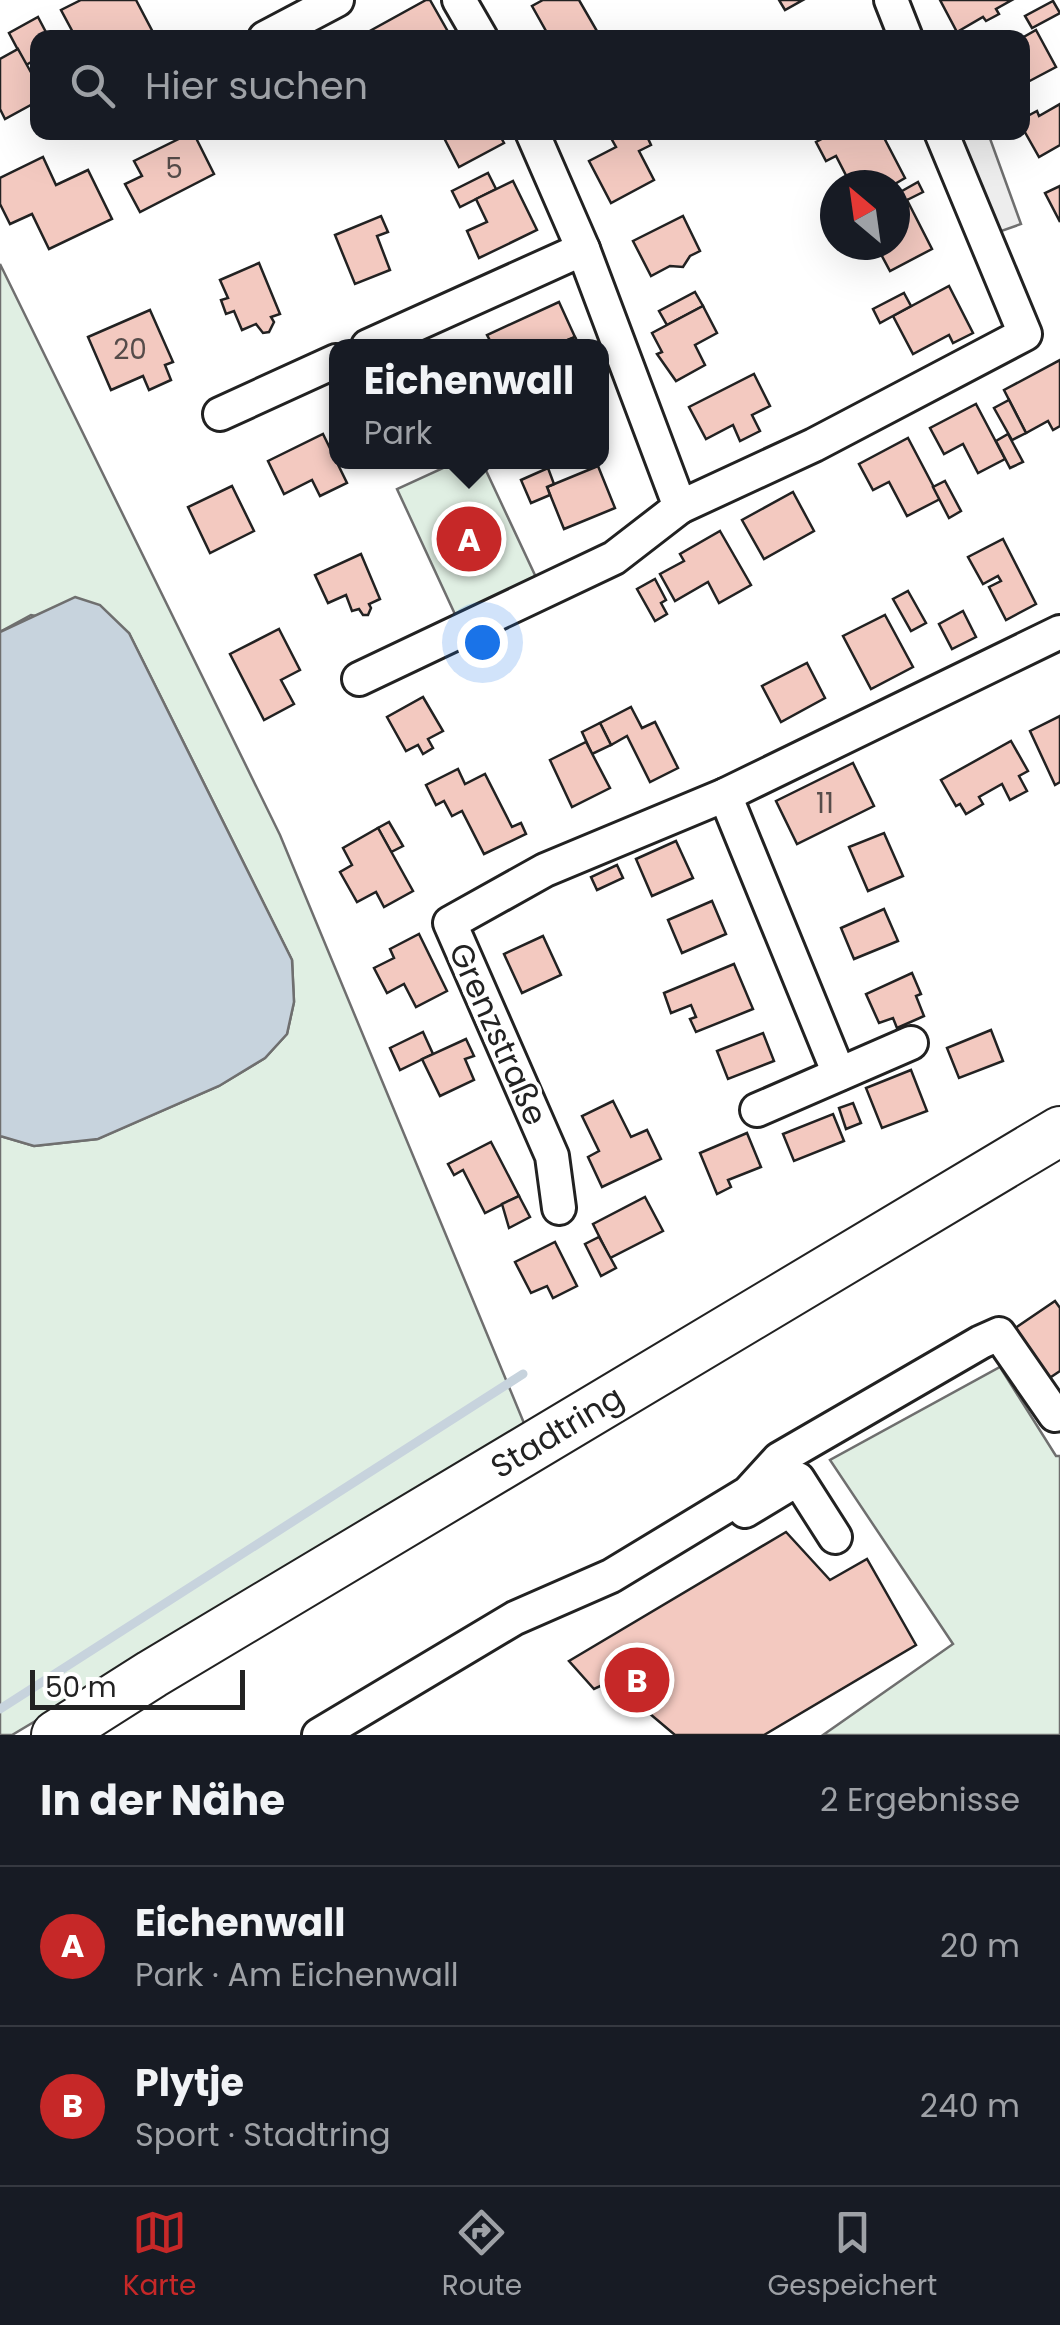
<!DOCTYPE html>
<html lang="de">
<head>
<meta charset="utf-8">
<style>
  :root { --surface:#171b24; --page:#20242c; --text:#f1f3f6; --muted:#9ea1a6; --line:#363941; --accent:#c62828 }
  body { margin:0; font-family:Poppins,sans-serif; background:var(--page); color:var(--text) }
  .compass { position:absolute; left:820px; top:170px; width:90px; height:90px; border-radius:50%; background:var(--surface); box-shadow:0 10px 40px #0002; rotate:331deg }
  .scale { position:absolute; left:30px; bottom:25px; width:215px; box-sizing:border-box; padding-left:10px; border:5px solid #222; border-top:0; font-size:28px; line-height:35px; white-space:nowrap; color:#222; -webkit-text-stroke:8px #fff; paint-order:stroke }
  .you { position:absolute; left:482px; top:642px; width:35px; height:35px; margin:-25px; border:8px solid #fff; border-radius:50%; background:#1a73e8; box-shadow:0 0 0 15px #1a73e833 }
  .badge { display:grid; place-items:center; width:65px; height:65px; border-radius:50%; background:var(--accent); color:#fff; font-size:32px; font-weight:700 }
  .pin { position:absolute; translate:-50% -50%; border:5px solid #fff; box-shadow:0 2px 10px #0006 }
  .popup { position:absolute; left:329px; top:339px; width:280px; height:130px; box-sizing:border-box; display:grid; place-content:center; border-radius:20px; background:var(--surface); filter:drop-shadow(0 2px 8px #0005); font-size:32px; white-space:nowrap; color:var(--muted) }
  .popup b { font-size:38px; color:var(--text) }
  .popup::after { content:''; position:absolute; left:50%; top:100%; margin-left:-20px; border:20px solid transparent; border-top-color:var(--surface) }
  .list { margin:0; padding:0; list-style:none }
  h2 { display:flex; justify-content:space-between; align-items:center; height:130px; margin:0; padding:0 40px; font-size:42px }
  h2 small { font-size:32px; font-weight:400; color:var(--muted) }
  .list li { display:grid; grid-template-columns:65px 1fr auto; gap:30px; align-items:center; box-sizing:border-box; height:160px; padding:0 40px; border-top:2px solid var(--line) }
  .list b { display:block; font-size:38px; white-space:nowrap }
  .list p { margin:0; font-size:32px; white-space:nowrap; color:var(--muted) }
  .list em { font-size:32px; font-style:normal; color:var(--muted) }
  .icon { flex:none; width:55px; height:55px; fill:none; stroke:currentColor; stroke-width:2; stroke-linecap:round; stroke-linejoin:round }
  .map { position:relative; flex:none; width:1060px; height:1735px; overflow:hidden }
  .search { position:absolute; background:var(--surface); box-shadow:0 10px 40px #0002; left:30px; right:30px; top:30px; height:110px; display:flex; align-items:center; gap:25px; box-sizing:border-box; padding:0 35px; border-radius:20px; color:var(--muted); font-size:38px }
  .sheet { height:450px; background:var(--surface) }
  nav { display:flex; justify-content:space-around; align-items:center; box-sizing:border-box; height:140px; border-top:2px solid var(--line); background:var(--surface); font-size:28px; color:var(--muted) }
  nav a { display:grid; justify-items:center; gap:5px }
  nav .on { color:var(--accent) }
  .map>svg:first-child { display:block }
  .green { fill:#e0efe3; stroke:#6f6f6f; stroke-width:2.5 }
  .parking { fill:#ededed; stroke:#6f6f6f; stroke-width:2.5 }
  .water { fill:#c7d3dd; stroke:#6f6f6f; stroke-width:2.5 }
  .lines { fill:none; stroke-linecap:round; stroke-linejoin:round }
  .stream { stroke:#c7d3dd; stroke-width:9 }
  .building { fill:#f3c9c0; stroke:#222; stroke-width:2.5 }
  .minor-casing { stroke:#222; stroke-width:38 }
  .highway-casing { stroke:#222; stroke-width:52 }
  .minor { stroke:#fff; stroke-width:32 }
  .highway { stroke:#fff; stroke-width:48 }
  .labels { text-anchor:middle; stroke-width:8; stroke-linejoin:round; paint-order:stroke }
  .number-label { font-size:28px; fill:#564c4a }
  .street-label { font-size:32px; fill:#222; stroke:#fff }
</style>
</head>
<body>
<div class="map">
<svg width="1060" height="1735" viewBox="0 0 1060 1735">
  <rect width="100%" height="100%" fill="#fff"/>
  <g class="green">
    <path d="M 0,264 L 280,835 L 526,1428 L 12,1735 L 0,1735 L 0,1136 L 34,1146 L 97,1139 L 219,1086 L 265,1058 L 287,1034 L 294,1002 L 292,960 L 129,633 L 31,615 L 0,632 Z"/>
    <path d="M 456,462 L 482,462 L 541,588 L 460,625 L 397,489 Z"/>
    <path d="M 1000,1367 L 1056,1456 L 1060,1456 L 1060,1735 L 823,1735 L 953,1644 L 830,1460 Z"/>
  </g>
  <path class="parking" d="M 955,133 L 988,133 L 1021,224 L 993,234 Z"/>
  <path class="water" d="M 75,597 L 100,605 L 129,633 L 292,960 L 294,1002 L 287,1034 L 265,1058 L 219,1086 L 98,1139 L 34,1146 L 0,1136 L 0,632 Z"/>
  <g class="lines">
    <path class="stream" d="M 0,1709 L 523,1374"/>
  </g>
  <g class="building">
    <path d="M 81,0 L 136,0 L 156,38 L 76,38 L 61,10 Z"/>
    <path d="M 426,0 L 430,0 L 451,37 L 371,38 L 368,32 Z"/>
    <path d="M 543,0 L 579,0 L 601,38 L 550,38 L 532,6 Z"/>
    <path d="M 779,0 L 803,0 L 785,10 Z"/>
    <path d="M 940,0 L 1012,0 L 996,9 L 999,14 L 986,21 L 983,17 L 957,32 Z"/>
    <path d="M 1053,1 L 1060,13 L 1032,28 L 1025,16 Z"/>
    <path d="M 38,17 L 49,38 L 38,38 L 38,58 L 26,65 L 9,33 Z"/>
    <path d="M 1036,30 L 1056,67 L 1022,85 L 1022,38 Z"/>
    <path d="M 18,49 L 38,85 L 38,101 L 5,119 L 0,109 L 0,59 Z"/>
    <path d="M 1060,104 L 1060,145 L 1039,157 L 1022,127 L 1022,119 L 1037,111 L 1039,116 Z"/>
    <path d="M 193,132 L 214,174 L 140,212 L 125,184 L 142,176 L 134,161 Z"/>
    <path d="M 441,132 L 498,132 L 504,143 L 459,167 Z"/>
    <path d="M 622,132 L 645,132 L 651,145 L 639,151 L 654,180 L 611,203 L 589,161 L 616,147 L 611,138 Z"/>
    <path d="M 835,132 L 881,132 L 905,178 L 893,185 L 851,185 L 836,156 L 826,161 L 816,142 Z"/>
    <path d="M 43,157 L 56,185 L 88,170 L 112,219 L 49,249 L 32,214 L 10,224 L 0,204 L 0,178 Z"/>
    <path d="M 488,173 L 496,189 L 460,207 L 452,191 Z"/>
    <path d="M 513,181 L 537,230 L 479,258 L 467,231 L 487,222 L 476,199 Z"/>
    <path d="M 918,182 L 923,192 L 895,206 L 895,195 Z"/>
    <path d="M 1060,186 L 1060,222 L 1045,193 Z"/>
    <path d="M 907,200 L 932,249 L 890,271 L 876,245 L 895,245 L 895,206 Z"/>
    <path d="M 381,216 L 388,232 L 377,236 L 390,270 L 355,284 L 335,235 Z"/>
    <path d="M 683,216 L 700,251 L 690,256 L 683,267 L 670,266 L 651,276 L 633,241 Z"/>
    <path d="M 259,263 L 280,314 L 271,317 L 274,322 L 269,332 L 263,333 L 256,324 L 242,330 L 234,311 L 226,314 L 221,300 L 228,298 L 220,280 Z"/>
    <path d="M 949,286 L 973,333 L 953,343 L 949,335 L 913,354 L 893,316 Z"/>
    <path d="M 695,292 L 703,306 L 667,325 L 659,311 Z"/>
    <path d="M 904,293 L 911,306 L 880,323 L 873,309 Z"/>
    <path d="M 559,302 L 575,337 L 553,346 L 493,346 L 487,335 Z"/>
    <path d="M 703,306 L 717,333 L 695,345 L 705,365 L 676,381 L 657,354 L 662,352 L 652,333 Z"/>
    <path d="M 150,310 L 173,362 L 165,365 L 171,380 L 149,390 L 143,376 L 111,390 L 88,337 Z"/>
    <path d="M 575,337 L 580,346 L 553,346 Z"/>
    <path d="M 1060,360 L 1060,426 L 1053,430 L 1048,421 L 1026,433 L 1004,390 Z"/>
    <path d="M 754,374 L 770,406 L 752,415 L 760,431 L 740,441 L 733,425 L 706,439 L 689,407 Z"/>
    <path d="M 1009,400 L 1026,433 L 1012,440 L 994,408 Z"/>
    <path d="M 976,404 L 1005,459 L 978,473 L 963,444 L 944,454 L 930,428 Z"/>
    <path d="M 323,434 L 347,483 L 320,496 L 312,480 L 284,494 L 268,461 Z"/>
    <path d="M 1008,434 L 1023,462 L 1010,468 L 996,441 Z"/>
    <path d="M 908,438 L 940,499 L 907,516 L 889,482 L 873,490 L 859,464 Z"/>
    <path d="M 598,466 L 615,508 L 564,529 L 547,487 Z"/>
    <path d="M 548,468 L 554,484 L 547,487 L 550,495 L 531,503 L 521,480 Z"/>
    <path d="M 945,481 L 961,511 L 949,518 L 933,487 Z"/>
    <path d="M 232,486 L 254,531 L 210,553 L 188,507 Z"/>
    <path d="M 793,492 L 814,531 L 764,559 L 742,520 Z"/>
    <path d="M 720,531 L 751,585 L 719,603 L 708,582 L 675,601 L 660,574 L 684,561 L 680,554 Z"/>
    <path d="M 1003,539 L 1036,604 L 1006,620 L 989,587 L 1001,581 L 998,576 L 983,584 L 968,557 Z"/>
    <path d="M 361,554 L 380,599 L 369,604 L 371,608 L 368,615 L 363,615 L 359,609 L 352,611 L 346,595 L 328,603 L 315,575 Z"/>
    <path d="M 655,579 L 666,600 L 661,603 L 667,614 L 655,621 L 637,589 Z"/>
    <path d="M 908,591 L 926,623 L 911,631 L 893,599 Z"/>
    <path d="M 963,611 L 976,637 L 952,649 L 939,624 Z"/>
    <path d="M 885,615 L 913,667 L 871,689 L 843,636 Z"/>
    <path d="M 279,629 L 300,670 L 281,680 L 294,704 L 264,720 L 230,654 Z"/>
    <path d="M 807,663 L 825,698 L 781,722 L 762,686 Z"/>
    <path d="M 423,697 L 443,731 L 428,739 L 433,748 L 423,754 L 418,745 L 406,751 L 387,717 Z"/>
    <path d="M 631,707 L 642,728 L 655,722 L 678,768 L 650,782 L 627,736 L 611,745 L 600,723 Z"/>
    <path d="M 1060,716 L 1060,782 L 1055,785 L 1030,731 Z"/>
    <path d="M 600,723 L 611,745 L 592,754 L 582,732 Z"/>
    <path d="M 1011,741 L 1028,771 L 1019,776 L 1027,791 L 1010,800 L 1002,784 L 979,797 L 983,804 L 966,814 L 960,804 L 956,806 L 941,780 Z"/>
    <path d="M 586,742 L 610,788 L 572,807 L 550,760 Z"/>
    <path d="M 853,763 L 874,806 L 797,844 L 776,801 Z"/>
    <path d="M 458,769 L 465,784 L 485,774 L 512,827 L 521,823 L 526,834 L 484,854 L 462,811 L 452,816 L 444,801 L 436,805 L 426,785 Z"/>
    <path d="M 389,822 L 403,846 L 391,852 L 378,828 Z"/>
    <path d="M 378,828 L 413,891 L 384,907 L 376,892 L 357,902 L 340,872 L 352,865 L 343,848 Z"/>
    <path d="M 884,833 L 903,876 L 868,891 L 849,847 Z"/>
    <path d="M 676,841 L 693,878 L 652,896 L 636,859 Z"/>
    <path d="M 617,865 L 623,878 L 597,890 L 591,877 Z"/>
    <path d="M 712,901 L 726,934 L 682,953 L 668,920 Z"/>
    <path d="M 884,909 L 898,941 L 854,959 L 841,928 Z"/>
    <path d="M 419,934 L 447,991 L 416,1007 L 404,984 L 387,993 L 374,968 L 394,958 L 390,949 Z"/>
    <path d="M 543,936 L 561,975 L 522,993 L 504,954 Z"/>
    <path d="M 734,964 L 753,1009 L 696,1032 L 690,1019 L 696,1017 L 691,1005 L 671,1013 L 664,993 Z"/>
    <path d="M 912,973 L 921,994 L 916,996 L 924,1016 L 897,1028 L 893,1018 L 879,1023 L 866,994 Z"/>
    <path d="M 991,1030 L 1003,1061 L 959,1078 L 947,1048 Z"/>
    <path d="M 423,1032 L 433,1054 L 400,1070 L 390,1048 Z"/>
    <path d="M 763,1033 L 774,1061 L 728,1079 L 717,1051 Z"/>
    <path d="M 466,1039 L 474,1056 L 465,1059 L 474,1080 L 440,1096 L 422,1059 Z"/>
    <path d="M 911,1070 L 927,1111 L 882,1128 L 866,1088 Z"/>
    <path d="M 613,1101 L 631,1137 L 647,1130 L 661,1159 L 602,1187 L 588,1157 L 599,1151 L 582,1116 Z"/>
    <path d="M 853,1103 L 861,1123 L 846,1129 L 839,1108 Z"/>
    <path d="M 833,1114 L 844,1141 L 794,1161 L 783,1134 Z"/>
    <path d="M 747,1133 L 761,1167 L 728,1180 L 731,1187 L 717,1194 L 700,1153 Z"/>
    <path d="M 491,1142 L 519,1196 L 485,1213 L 463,1170 L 454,1175 L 448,1164 Z"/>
    <path d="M 519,1196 L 530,1217 L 509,1228 L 502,1204 Z"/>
    <path d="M 645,1197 L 663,1231 L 610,1258 L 593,1224 Z"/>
    <path d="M 599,1237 L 616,1268 L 601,1276 L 585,1244 Z"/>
    <path d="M 555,1242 L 577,1286 L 553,1298 L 547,1286 L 531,1293 L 515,1262 Z"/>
    <path d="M 1055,1301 L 1060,1308 L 1060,1371 L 1045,1381 L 1011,1331 Z"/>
    <path d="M 786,1532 L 830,1580 L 867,1559 L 916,1645 L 764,1735 L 675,1735 L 611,1681 L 594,1689 L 569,1661 Z"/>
  </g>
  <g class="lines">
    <defs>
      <g id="minor">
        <path d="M 459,0 L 481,38"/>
        <path d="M 891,0 L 906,38"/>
        <path d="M 265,38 L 337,0"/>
        <path d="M 368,346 L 583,249"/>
        <path d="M 220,414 L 336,361"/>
        <path d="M 680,507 L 814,445 L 1025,334 L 941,132"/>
        <path d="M 359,679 L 614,558 L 680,507 L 583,249 L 532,132"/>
        <path d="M 725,795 L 839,1074"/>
        <path d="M 757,1110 L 911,1043"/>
        <path d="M 559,1208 L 552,1156 L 450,923 L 545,870 L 725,795 L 1060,632"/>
        <path d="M 745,1511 L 798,1479 L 835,1537"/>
        <path d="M 319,1735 L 515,1618 L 611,1576 L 748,1493 L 779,1459 L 981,1342 L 999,1334 L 1055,1415"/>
      </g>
      <path id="highway" d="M 56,1735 L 152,1674 L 1060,1131"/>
    </defs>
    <use href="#minor" class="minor-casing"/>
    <use href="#highway" class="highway-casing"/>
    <use href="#minor" class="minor"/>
    <use href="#highway" class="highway"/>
  </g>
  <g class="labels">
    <g class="number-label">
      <text x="174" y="178">5</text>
      <text x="130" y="359">20</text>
      <text x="825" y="813">11</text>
    </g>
    <g class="street-label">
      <text transform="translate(498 1034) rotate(66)" y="11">Grenzstraße</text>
      <text transform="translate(557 1432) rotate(-31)" y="11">Stadtring</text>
    </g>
  </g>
</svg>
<svg class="compass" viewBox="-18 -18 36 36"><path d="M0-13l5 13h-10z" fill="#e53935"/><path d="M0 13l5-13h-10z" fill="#9ea1a6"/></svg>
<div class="scale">50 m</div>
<div class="you"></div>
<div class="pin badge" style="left:469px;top:539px">A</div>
<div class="popup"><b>Eichenwall</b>Park</div>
<div class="pin badge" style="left:637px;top:1680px">B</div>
<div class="search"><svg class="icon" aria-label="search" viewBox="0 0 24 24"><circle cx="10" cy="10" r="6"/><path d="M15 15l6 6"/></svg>Hier suchen</div>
</div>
<section class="sheet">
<h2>In der Nähe<small>2 Ergebnisse</small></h2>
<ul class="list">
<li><span class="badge">A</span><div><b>Eichenwall</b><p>Park · Am Eichenwall</p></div><em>20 m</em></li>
<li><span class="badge">B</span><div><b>Plytje</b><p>Sport · Stadtring</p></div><em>240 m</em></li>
</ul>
</section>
<nav>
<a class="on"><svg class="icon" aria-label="map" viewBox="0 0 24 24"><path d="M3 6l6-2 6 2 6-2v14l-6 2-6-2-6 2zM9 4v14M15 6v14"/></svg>Karte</a>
<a><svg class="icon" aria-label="directions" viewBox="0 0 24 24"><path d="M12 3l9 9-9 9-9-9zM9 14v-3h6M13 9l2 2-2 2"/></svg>Route</a>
<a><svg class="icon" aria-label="saved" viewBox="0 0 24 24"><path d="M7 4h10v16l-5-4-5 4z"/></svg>Gespeichert</a>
</nav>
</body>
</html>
